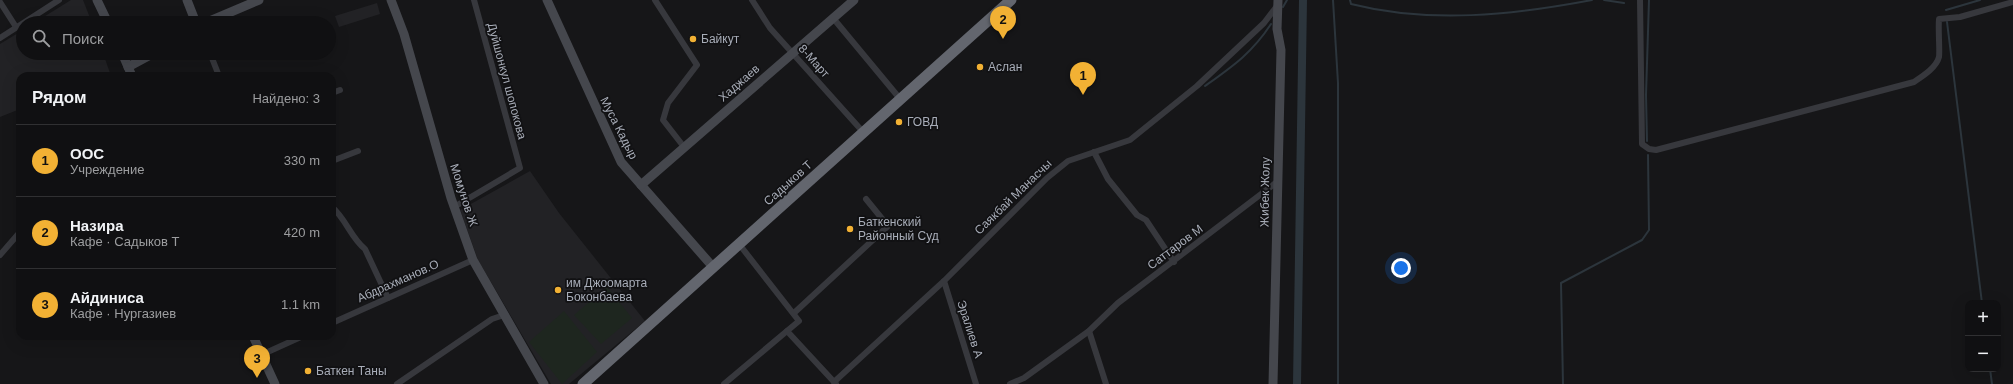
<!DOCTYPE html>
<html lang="ru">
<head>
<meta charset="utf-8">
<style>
  :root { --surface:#101012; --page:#19191b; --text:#f1f3f6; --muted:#9c9d9f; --line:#303032; --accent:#f2b134 }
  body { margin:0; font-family:Arial,sans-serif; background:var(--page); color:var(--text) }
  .controls { position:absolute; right:12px; bottom:12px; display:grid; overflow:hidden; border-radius:8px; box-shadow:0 4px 16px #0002 }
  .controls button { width:36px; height:36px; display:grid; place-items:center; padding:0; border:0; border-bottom:1px solid var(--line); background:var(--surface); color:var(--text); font:20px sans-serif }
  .you { position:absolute; left:1401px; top:268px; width:14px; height:14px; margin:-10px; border:3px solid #fff; border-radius:50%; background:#1a73e8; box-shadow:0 0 0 6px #1a73e833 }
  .badge { display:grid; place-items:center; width:26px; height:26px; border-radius:50%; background:var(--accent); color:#111; font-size:13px; font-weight:700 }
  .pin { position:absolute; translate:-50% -33px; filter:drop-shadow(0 1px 2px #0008) }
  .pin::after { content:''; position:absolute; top:21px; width:14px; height:12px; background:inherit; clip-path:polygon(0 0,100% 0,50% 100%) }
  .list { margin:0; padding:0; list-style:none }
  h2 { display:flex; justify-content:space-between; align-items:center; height:52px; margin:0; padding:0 16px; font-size:17px }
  h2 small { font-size:13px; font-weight:400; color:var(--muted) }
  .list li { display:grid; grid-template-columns:26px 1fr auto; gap:12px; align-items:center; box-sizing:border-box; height:72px; padding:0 16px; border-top:1px solid var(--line) }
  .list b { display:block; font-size:15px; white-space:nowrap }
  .list p { margin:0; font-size:13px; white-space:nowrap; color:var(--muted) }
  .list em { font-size:13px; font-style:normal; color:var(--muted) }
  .icon { flex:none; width:22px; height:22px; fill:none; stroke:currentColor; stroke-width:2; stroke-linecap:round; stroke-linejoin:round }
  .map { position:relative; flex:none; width:2013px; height:384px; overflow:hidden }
  .search { position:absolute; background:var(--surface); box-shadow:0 4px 16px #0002; left:16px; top:16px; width:320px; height:44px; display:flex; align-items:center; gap:10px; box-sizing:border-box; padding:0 14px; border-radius:22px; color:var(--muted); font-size:15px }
  .panel { position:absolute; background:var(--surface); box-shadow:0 4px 16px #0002; left:16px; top:72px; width:320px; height:268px; border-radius:12px }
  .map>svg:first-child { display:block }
  .built { fill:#222225 }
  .green { fill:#1e261f }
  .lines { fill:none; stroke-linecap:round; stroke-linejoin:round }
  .stream { stroke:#2c353c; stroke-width:2 }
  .canal { stroke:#2c353c; stroke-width:8 }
  .street { stroke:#37383d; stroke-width:6 }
  .secondary { stroke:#45474d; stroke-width:9 }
  .highway { stroke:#63666e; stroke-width:11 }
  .poi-dot { fill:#f2b134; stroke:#111113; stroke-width:1.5 }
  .labels { text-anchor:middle; stroke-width:3.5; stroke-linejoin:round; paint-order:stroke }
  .poi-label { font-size:12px; fill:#a8adb8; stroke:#111113; text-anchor:start }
  .street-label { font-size:12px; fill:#a8adb8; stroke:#111113 }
</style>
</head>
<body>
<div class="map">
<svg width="2013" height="384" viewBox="0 0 2013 384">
  <rect width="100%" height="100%" fill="#161618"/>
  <g class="built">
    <path d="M 71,0 L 83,0 L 92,23 L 34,23 Z"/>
    <path d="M 377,3 L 380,14 L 339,27 L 335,16 Z"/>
    <path d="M 23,30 L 23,53 L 103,53 L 111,76 L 20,76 L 20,109 L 0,117 L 0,44 Z"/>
    <path d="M 530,171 L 559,213 L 645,321 L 569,384 L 551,384 L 478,260 L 460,210 Z"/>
  </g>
  <g class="green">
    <path d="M 607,287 L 632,318 L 601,344 L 574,315 Z"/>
    <path d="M 564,311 L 597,352 L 562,384 L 529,342 Z"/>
  </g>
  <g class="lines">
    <g class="stream">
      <path d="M 1333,0 L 1338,83 L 1338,384"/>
      <path d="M 1350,0 L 1351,4 C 1430,24 1513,15 1592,0"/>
      <path d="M 1604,0 L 1624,3"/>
      <path d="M 1283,7 L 1287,0"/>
      <path d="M 1946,10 L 1980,0"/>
      <path d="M 1947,22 L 1982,303"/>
      <path d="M 1205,86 C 1233,66 1252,53 1271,24"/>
      <path d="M 1647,141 L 1646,95 L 1649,0"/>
      <path d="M 1990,369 L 1992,384"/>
      <path d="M 1563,384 L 1561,283 L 1642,240 L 1649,230 L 1648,155"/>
    </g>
    <path class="canal" d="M 1297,384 L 1303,0"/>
    <g class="street">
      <path d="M 655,0 L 697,65 L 668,103 L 663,120 L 684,147"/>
      <path d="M 752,0 L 770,28 L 864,133"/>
      <path d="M 1640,0 L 1642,144 L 1649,149 L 1656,150 L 1914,82 C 1923,76 1936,68 1939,57 C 1940,51 1938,29 1939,19 L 1960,17 L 2013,2"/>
      <path d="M 0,2 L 16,27"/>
      <path d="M 833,18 L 901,100"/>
      <path d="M 0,38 L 59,0"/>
      <path d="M 210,53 L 219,76"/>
      <path d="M 332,93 L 340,90"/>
      <path d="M 1094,152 L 1108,179 L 1137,215 L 1146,220 L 1174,262"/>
      <path d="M 332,161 L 358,151"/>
      <path d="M 332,207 C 346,219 351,238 365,249 L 388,298"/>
      <path d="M 454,207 L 520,168 L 474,0"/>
      <path d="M 739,244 L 799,321 L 787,331 L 836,384"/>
      <path d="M 0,255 L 20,232"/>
      <path d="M 944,281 L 976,384"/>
      <path d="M 794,313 L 888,226 L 866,199"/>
      <path d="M 332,323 L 473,260"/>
      <path d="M 1089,331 L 1106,384"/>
      <path d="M 261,355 L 303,336"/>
      <path d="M 834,382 L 944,281 L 1047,178 L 1068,161 L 1130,140 L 1197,86 L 1264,23 L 1277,6"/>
      <path d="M 397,384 L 492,319 L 504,315"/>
      <path d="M 724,384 L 787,331"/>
      <path d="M 1010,384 L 1024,378 L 1089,331 L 1118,303 L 1277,182"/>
    </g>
    <g class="secondary">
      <path d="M 97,0 L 108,23"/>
      <path d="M 187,0 L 196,23"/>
      <path d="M 391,0 L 404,34 L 451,198 L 473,260 L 544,384"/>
      <path d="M 547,0 L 621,162 L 713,267"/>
      <path d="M 205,23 L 259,0"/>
      <path d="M 122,53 L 132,76"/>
      <path d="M 128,67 L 154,53"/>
      <path d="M 641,185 L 854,0"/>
      <path d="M 253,336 L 275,384"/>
      <path d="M 1273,384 L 1281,50 L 1277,29 L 1278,0"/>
    </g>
    <path class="highway" d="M 583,384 L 1011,0"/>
  </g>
  <g class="poi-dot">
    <circle cx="693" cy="39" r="4"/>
    <circle cx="980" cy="67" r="4"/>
    <circle cx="899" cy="122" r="4"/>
    <circle cx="850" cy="229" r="4"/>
    <circle cx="558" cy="290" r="4"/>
    <circle cx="308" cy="371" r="4"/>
  </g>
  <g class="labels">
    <g class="poi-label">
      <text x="701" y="43">Байкут</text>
      <text x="988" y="71">Аслан</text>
      <text x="907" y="126">ГОВД</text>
      <text x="858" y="226">Баткенский<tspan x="858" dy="14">Районный Суд</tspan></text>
      <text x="566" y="287">им Джоомарта<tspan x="566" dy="14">Боконбаева</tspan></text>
      <text x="316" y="375">Баткен Таны</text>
    </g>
    <g class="street-label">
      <text transform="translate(814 61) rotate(48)" y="4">8-Март</text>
      <text transform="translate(507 81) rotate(75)" y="4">Дуйшонкул шопокова</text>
      <text transform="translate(739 83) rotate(-41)" y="4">Хаджаев</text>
      <text transform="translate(619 128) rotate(63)" y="4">Муса Кадыр</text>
      <text transform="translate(788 183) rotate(-42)" y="4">Садыков Т</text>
      <text transform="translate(1265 192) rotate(-89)" y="4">Жибек Жолу</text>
      <text transform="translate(464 195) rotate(72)" y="4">Момунов Ж</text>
      <text transform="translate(1013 197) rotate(-44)" y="4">Саякбай Манасчы</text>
      <text transform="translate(1175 247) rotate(-37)" y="4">Саттаров М</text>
      <text transform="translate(398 281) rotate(-24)" y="4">Абдрахманов.О</text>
      <text transform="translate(970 329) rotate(72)" y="4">Эралиев А</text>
    </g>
  </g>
</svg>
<div class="controls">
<button>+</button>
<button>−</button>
</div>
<div class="you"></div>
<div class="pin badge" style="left:1083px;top:95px">1</div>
<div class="pin badge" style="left:1003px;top:39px">2</div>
<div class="pin badge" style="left:257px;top:378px">3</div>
<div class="search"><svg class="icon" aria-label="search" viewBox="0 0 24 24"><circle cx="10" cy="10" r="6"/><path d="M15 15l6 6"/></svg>Поиск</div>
<section class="panel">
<h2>Рядом<small>Найдено: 3</small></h2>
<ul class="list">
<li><span class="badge">1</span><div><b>ООС</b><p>Учреждение</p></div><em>330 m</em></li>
<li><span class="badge">2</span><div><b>Назира</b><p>Кафе · Садыков Т</p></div><em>420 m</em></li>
<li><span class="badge">3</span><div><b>Айдиниса</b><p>Кафе · Нургазиев</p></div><em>1.1 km</em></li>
</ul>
</section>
</div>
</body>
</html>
